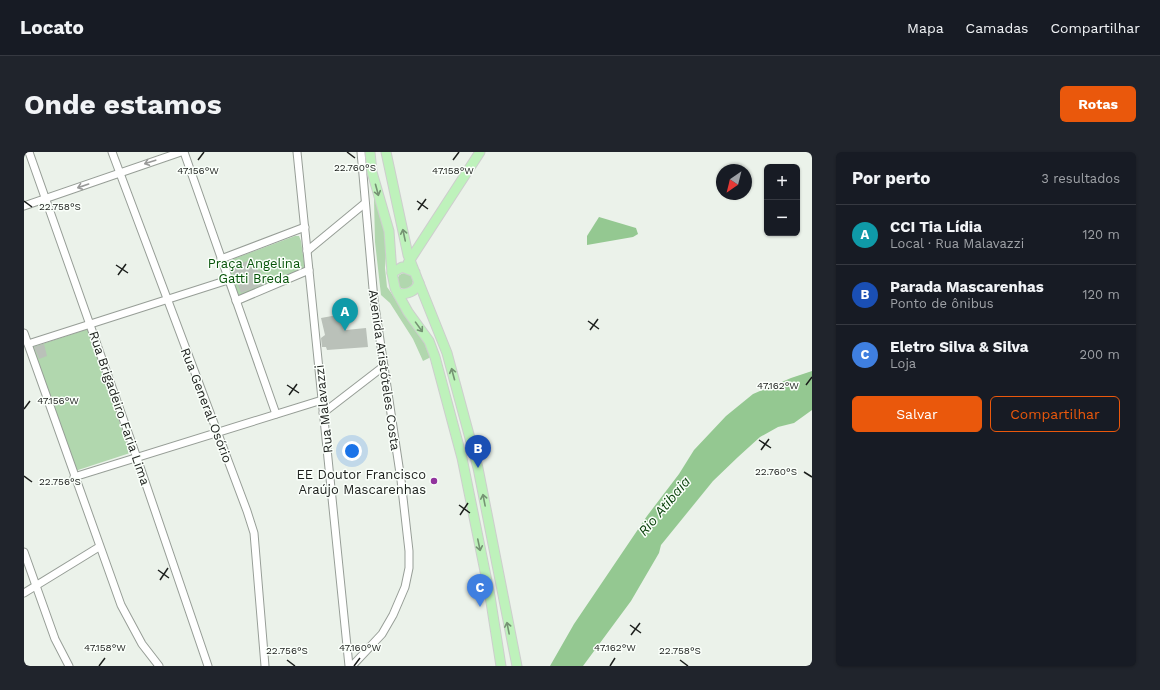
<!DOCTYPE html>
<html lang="pt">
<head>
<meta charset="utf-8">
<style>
  :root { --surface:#171b24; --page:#20242c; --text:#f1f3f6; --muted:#9ea1a6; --line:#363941; --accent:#ea580c }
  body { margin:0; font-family:"Work Sans",sans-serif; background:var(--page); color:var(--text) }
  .controls { position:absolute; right:12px; top:12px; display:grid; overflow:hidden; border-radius:6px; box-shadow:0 1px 3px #0004 }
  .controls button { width:36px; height:36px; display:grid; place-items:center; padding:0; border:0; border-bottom:1px solid var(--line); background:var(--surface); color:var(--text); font:20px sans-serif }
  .compass { position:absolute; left:692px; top:12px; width:36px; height:36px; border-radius:50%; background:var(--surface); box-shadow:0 1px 3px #0004; rotate:215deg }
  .you { position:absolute; left:328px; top:299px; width:14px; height:14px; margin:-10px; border:3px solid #fff; border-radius:50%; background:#1a73e8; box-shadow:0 0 0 6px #1a73e833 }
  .badge { display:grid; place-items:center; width:26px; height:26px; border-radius:50%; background:var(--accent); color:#fff; font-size:13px; font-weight:700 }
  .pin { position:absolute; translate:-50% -33px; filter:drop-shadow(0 1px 2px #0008) }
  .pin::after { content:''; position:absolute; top:21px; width:14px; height:12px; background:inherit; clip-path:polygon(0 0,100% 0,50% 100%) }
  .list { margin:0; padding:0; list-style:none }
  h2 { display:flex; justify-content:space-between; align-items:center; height:52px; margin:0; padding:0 16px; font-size:17px }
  h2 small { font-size:13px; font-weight:400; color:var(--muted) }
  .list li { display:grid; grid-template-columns:26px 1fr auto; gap:12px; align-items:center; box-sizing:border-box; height:60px; padding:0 16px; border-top:1px solid var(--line) }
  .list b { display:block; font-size:15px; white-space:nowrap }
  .list p { margin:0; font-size:13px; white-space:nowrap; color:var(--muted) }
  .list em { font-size:13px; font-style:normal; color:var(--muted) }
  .actions { display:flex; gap:8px; padding:12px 16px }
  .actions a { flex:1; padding:9px 0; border:1px solid var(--accent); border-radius:6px; text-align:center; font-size:14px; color:var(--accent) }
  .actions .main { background:var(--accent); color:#fff }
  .map { position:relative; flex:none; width:788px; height:514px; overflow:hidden; border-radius:6px }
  header { display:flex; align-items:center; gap:24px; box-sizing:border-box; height:56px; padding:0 20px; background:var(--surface); border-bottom:1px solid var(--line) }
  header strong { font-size:19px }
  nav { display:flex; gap:22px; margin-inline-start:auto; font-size:14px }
  .intro { display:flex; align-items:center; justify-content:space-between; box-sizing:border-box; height:96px; padding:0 24px }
  h1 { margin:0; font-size:28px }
  .button { padding:10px 18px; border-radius:6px; background:var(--accent); color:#fff; font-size:14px; font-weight:700 }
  main { display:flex; gap:24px; padding:0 24px }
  aside { flex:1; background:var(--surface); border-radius:6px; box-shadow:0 1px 3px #0004 }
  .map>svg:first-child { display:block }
  .green { fill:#b1d7ae }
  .water { fill:#94c891 }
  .building { fill:#bac1b9 }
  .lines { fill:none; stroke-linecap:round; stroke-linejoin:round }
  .minor-casing { stroke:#979e97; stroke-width:9 }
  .major-casing { stroke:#cdcecd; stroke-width:11 }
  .minor { stroke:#fff; stroke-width:7 }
  .major { stroke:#bef2bb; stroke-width:9 }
  .oneway { stroke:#999a99 }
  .oneway2 { stroke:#759373 }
  .ticks { fill:none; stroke:#1c1f1c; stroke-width:1.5 }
  .poi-dot { fill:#91349d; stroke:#fafffa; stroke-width:1.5 }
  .labels { text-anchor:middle; stroke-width:3; stroke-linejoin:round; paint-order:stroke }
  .park-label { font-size:13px; fill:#08540a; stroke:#fafffa }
  .street-label { font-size:13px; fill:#1c1f1c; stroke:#fafffa }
  .poi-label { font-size:13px; fill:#1c1f1c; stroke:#fafffa; text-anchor:end }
  .water-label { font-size:14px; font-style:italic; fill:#073f08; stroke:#fafffa }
  .ticks-label { font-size:10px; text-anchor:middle; fill:#1c1f1c; stroke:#fafffa; stroke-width:3; stroke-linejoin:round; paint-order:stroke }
</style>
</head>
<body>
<header>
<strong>Locato</strong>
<nav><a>Mapa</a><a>Camadas</a><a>Compartilhar</a></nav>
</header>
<div class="intro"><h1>Onde estamos</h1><a class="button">Rotas</a></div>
<main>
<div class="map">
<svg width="788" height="514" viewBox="0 0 788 514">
  <rect width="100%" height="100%" fill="#ebf2ea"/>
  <g class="green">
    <path d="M 349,5 L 363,91 L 361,116 L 363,135 L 403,191 L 407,205 L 399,209 L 389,187 L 366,151 L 357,143 L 351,90 Z"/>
    <path d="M 271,84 L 275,84 L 277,89 L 281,117 L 214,144 L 201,110 Z"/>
    <circle cx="381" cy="129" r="8"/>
    <path d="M 64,177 L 106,301 L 51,319 L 9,195 Z"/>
  </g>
  <g class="water">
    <path d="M 575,65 L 612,76 L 614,82 L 609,85 L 563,93 L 563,84 Z"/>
    <path d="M 788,219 L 788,258 L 770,271 L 754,275 L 736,285 L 714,305 L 689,329 L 637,393 L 635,401 L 607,449 L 559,514 L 526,514 L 550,472 L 623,364 L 655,322 L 670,298 L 702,264 L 729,242 L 767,226 Z"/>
  </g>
  <g class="building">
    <path d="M 229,107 L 234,119 L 236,118 L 240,132 L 217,141 L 207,115 Z"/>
    <path d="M 319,162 L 322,178 L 342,176 L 344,195 L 303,198 L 302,195 L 298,195 L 297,186 L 301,183 L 297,166 Z"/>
    <path d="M 20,192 L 23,204 L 15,207 L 10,195 Z"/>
  </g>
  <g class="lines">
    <defs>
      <g id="minor">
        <path d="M 5,0 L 113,306 L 184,514"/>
        <path d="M 88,0 L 223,359 L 230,381 L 241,514"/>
        <path d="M 160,0 L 252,262"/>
        <path d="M 273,0 L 325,514"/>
        <path d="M 0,54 L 157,0"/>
        <path d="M 283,99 L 340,52"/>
        <path d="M 197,107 L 281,75"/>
        <path d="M 212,149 L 285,118"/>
        <path d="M 0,181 L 97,453 L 118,492 L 135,514"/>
        <path d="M 4,192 L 204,128"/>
        <path d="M 299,261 L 360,214"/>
        <path d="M 50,325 L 298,248"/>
        <path d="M 0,400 L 31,487 L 45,514"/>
        <path d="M 0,441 L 75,395"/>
        <path d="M 328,514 L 358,482 L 369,463 L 381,435 L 385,416 L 385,399 L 377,328 L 350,148 L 337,0"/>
      </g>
      <g id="major">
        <path d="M 346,0 L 348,20 L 365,79 L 368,121"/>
        <path d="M 362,0 L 384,103 L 395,131 C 391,140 384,142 374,142 L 371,136 L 368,121 L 378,115 L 391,120"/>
        <path d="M 384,111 L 456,0"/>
        <path d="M 395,131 L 423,201 L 454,316 L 493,514"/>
        <path d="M 374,142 L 384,160 L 405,189 L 411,205 L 438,306 L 466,444 L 477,514"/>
      </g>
    </defs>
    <use href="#minor" class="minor-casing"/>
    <use href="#major" class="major-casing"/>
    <use href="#minor" class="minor"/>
    <use href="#major" class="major"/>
  </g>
  <defs><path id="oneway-shaft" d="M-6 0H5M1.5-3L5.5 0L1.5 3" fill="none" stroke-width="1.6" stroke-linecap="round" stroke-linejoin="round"/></defs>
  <g class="oneway">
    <use href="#oneway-shaft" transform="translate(126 10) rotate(162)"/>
    <use href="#oneway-shaft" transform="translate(59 34) rotate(161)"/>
  </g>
  <g class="oneway2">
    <use href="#oneway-shaft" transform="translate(353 38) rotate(75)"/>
    <use href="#oneway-shaft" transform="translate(380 83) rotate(-102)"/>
    <use href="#oneway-shaft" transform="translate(395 175) rotate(54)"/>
    <use href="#oneway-shaft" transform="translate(429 222) rotate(-105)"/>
    <use href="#oneway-shaft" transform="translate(460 348) rotate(-101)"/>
    <use href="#oneway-shaft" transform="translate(455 393) rotate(78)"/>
    <use href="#oneway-shaft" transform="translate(484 476) rotate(-101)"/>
  </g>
  <path class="ticks" d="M 323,0 L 331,6M 174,8 L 180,0M 429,8 L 435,0M 0,49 L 8,55M 393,49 L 404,57M 394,58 L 402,47M 92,113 L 104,121M 94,123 L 102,112M 564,169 L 575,177M 566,178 L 574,167M 263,233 L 275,241M 782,233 L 788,225M 265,243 L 273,232M 0,257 L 6,249M 735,288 L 747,296M 737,298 L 745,287M 780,320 L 788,325M 0,324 L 8,330M 435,353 L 446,361M 436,363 L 444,351M 134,418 L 145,426M 136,428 L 144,416M 606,473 L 617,481M 607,483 L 616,471M 263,508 L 271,514M 656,508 L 664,514M 75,514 L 81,506M 330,514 L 336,506M 586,514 L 591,506"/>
  <circle class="poi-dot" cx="410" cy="329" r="4"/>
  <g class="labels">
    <g class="park-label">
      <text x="230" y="116">Praça Angelina<tspan x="230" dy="15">Gatti Breda</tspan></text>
    </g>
    <g class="street-label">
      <text transform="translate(361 218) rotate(82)" y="5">Avenida Aristóteles Costa</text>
      <text transform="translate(183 253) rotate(69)" y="5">Rua General Osório</text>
      <text transform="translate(96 256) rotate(71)" y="5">Rua Brigadeiro Faria Lima</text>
      <text transform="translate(299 257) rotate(-96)" y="5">Rua Malavazzi</text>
    </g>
    <g class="poi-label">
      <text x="402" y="327">EE Doutor Francisco<tspan x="402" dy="15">Araújo Mascarenhas</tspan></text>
    </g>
    <g class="water-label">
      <text transform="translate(640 354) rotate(-50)" y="5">Rio Atibaia</text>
    </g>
  </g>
  <g class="ticks-label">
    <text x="331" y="19">22.760°S</text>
    <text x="174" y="22">47.156°W</text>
    <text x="429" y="22">47.158°W</text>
    <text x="36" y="58">22.758°S</text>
    <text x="754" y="237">47.162°W</text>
    <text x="34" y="252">47.156°W</text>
    <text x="752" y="323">22.760°S</text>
    <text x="36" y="333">22.756°S</text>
    <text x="81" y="499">47.158°W</text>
    <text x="336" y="499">47.160°W</text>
    <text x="591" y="499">47.162°W</text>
    <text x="263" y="502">22.756°S</text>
    <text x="656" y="502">22.758°S</text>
  </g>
</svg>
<div class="controls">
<button>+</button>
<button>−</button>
</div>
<svg class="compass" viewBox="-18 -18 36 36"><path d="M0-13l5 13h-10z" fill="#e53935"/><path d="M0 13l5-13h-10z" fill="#9ea1a6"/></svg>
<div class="you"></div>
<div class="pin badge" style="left:321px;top:179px;background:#0f9aa8">A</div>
<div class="pin badge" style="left:454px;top:316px;background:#1a4fb4">B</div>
<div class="pin badge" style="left:456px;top:455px;background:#3f7fe0">C</div>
</div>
<aside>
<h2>Por perto<small>3 resultados</small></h2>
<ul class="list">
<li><span class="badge" style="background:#0f9aa8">A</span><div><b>CCI Tia Lídia</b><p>Local · Rua Malavazzi</p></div><em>120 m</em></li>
<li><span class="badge" style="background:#1a4fb4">B</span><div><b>Parada Mascarenhas</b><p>Ponto de ônibus</p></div><em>120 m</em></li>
<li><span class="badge" style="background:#3f7fe0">C</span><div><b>Eletro Silva &amp; Silva</b><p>Loja</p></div><em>200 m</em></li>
</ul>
<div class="actions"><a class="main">Salvar</a><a>Compartilhar</a></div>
</aside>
</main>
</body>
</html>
